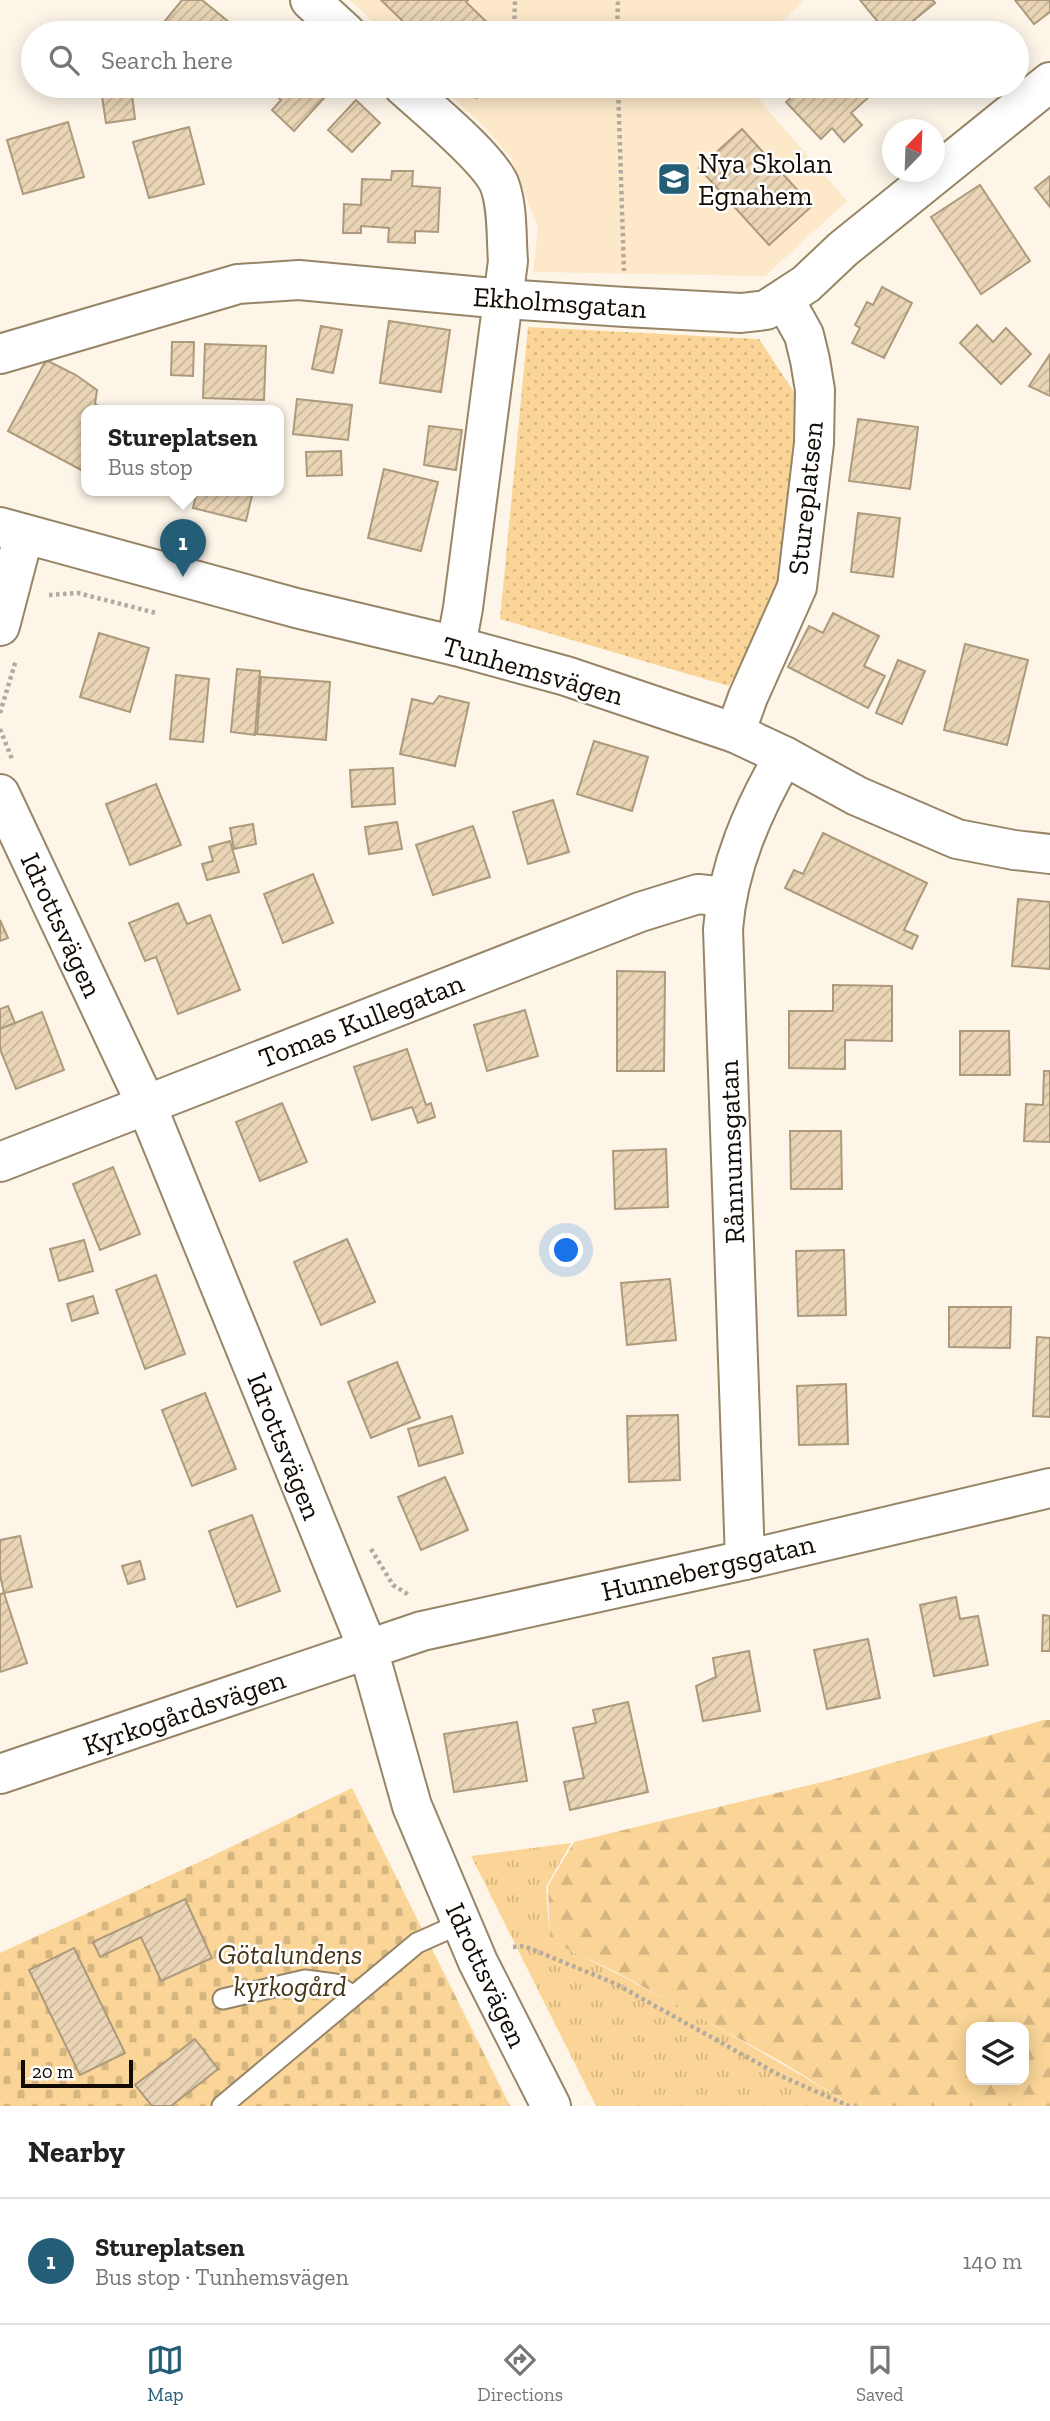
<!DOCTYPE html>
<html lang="en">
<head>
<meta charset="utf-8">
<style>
  :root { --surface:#fff; --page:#f6f6f6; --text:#222; --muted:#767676; --line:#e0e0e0; --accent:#235d76 }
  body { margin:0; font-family:"Zilla Slab",serif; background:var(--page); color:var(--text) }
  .controls { position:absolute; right:21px; bottom:21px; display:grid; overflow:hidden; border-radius:14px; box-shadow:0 4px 18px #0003 }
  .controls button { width:63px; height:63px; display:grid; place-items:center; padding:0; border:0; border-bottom:2px solid var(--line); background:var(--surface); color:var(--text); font:35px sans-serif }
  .compass { position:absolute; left:882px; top:119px; width:63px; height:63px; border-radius:50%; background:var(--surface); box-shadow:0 4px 18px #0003; rotate:23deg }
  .scale { position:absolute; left:21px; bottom:18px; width:112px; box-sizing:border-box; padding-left:7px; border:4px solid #120b03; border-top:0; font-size:19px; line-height:24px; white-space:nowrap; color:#120b03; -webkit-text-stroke:5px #fff; paint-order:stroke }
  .you { position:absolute; left:567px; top:1251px; width:24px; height:24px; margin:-18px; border:5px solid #fff; border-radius:50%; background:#1a73e8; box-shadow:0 0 0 10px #1a73e833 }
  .badge { display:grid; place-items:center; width:46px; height:46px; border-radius:50%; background:var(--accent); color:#fff; font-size:23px; font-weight:700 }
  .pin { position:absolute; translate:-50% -58px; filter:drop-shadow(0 2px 4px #0008) }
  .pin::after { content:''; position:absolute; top:37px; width:24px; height:21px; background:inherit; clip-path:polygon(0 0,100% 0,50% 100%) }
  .popup { position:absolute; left:81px; top:405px; width:203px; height:91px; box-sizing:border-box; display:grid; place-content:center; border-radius:14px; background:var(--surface); filter:drop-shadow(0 2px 5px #0005); font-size:23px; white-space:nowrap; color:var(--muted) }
  .popup b { font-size:26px; color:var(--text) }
  .popup::after { content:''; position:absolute; left:50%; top:100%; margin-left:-14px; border:14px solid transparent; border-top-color:var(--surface) }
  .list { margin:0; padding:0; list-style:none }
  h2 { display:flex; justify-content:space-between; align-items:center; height:91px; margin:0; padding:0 28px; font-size:30px }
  h2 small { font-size:23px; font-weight:400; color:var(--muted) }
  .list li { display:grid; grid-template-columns:46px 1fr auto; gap:21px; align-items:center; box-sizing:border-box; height:126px; padding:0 28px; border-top:2px solid var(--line) }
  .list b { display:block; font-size:26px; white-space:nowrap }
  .list p { margin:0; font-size:23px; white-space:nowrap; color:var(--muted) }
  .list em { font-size:23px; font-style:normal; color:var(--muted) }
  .icon { flex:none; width:38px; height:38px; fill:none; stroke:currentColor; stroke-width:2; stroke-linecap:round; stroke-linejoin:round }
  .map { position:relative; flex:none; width:1050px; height:2106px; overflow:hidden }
  .search { position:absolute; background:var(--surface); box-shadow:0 4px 18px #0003; left:21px; right:21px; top:21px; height:77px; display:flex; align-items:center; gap:18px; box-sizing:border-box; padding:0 24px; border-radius:38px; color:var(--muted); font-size:26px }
  .sheet { height:217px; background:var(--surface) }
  nav { display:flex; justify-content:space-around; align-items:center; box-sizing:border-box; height:98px; border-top:2px solid var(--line); background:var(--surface); font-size:19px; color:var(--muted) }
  nav a { display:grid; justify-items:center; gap:4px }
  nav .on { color:var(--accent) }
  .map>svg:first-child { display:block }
  .built { fill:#fde9ca }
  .grass { fill:url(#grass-tufts) }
  .forest { fill:url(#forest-firs); fill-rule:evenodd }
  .cemetery { fill:url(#cemetery-stones) }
  .park { fill:url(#park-dots) }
  .building { fill:url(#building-hatch); stroke:#ad9a7c; stroke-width:2 }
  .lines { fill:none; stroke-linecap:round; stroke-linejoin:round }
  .service-casing { stroke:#978567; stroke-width:23 }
  .minor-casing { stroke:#978567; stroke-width:42 }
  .tertiary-casing { stroke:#978567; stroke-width:42 }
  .path { stroke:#b2aa9f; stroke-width:4.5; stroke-dasharray:3.5 3.5; stroke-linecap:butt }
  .service { stroke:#fff; stroke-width:19 }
  .minor { stroke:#fff; stroke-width:38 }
  .tertiary { stroke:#fff; stroke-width:38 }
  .labels { text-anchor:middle; stroke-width:5; stroke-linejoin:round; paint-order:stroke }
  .poi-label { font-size:28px; fill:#120b03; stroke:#fff; text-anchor:start }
  .street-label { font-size:28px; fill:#120b03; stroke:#fff }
  .park-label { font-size:28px; font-style:italic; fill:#443315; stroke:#fff }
</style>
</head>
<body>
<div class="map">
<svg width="1050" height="2106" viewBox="0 0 1050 2106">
  <defs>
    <pattern id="grass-tufts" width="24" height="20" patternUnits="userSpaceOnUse" patternTransform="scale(1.75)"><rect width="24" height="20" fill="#fad597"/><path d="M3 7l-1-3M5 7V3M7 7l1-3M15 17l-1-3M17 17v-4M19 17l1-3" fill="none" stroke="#d5b680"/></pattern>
    <pattern id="forest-firs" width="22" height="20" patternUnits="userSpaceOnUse" patternTransform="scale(1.75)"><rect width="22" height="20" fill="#fad597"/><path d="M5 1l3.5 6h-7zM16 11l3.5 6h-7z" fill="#d5b680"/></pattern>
    <pattern id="cemetery-stones" width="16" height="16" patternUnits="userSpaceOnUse" patternTransform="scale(1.75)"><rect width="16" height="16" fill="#fad597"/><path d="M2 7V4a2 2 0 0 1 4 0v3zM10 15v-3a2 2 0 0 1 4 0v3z" fill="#d5b680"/></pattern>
    <pattern id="park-dots" width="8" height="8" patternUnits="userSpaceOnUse" patternTransform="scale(1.75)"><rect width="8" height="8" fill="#fad597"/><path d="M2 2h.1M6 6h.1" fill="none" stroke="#d5b680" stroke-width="1.8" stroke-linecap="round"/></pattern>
    <pattern id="building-hatch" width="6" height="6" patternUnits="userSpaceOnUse" patternTransform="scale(1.75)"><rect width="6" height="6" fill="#ead6b6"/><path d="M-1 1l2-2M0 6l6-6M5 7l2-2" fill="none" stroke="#c8b69b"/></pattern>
  </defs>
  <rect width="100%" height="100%" fill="#fdf5e8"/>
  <g class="built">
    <path d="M 350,0 L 804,0 L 770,33 L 385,33 Z"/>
    <path d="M 440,86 L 758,86 L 756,96 L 847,201 L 765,276 L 533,272 L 538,228 L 511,158 L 484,127 Z"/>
  </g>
  <path class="grass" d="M 571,1843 L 546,1887 L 550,1941 C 655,1990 754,2047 853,2106 L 596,2106 L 471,1856 Z"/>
  <path class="forest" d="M 1044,1720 L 1050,1720 L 1050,2106 L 853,2106 L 780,2061 L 616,1972 L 550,1941 L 548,1886 L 574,1842 L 839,1778 ZM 971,2027 L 1024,2027 L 1024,2080 L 971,2080 Z"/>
  <path class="cemetery" d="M 352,1788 L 510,2106 L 0,2106 L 0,1953 L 206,1859 Z"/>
  <path class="park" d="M 528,327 L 759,339 L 803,406 L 778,595 L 729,686 L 500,619 Z"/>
  <g class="building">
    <path d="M 182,0 L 202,0 L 230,23 L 222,33 L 155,33 Z"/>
    <path d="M 381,0 L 468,0 L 466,2 L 498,33 L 415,33 Z"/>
    <path d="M 860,0 L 933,0 L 935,3 L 898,33 L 887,33 Z"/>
    <path d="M 1015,0 L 1050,0 L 1050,12 L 1034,24 Z"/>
    <path d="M 131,86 L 135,119 L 106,123 L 101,90 Z"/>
    <path d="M 265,86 L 335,86 L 294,131 L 272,110 L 281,100 Z"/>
    <path d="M 804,86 L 860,86 L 870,96 L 851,113 L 862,125 L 844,142 L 832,128 L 821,139 L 786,102 Z"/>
    <path d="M 356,100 L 380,123 L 352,152 L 328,130 Z"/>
    <path d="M 68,122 L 84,177 L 23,194 L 7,140 Z"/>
    <path d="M 189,127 L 204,184 L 149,198 L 133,142 Z"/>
    <path d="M 742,129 L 812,206 L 769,245 L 699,168 Z"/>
    <path d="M 392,171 L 413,171 L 412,186 L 440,188 L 438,232 L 415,231 L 415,243 L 388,242 L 389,228 L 361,226 L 361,233 L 343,233 L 344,204 L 361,205 L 362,179 L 391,180 Z"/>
    <path d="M 1050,176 L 1050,207 L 1035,188 Z"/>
    <path d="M 980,185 L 1030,261 L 981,294 L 931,217 Z"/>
    <path d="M 882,287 L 912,303 L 884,358 L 852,343 L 860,328 L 855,325 L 867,302 L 873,305 Z"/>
    <path d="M 389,321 L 450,330 L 441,392 L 380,383 Z"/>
    <path d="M 977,325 L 993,342 L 1006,328 L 1031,354 L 1001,384 L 960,343 Z"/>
    <path d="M 321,326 L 342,330 L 333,373 L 312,369 Z"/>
    <path d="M 172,342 L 194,342 L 193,376 L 171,375 Z"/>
    <path d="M 205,344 L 266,346 L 264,400 L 203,398 Z"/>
    <path d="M 1050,354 L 1050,396 L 1029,386 Z"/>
    <path d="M 46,360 L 76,375 L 97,390 L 95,404 L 108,411 L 87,411 L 87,473 L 8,431 Z"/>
    <path d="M 297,399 L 352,405 L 348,440 L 293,434 Z"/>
    <path d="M 858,419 L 918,427 L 910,489 L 849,481 Z"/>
    <path d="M 429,426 L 462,430 L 456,470 L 424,465 Z"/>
    <path d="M 341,451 L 342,475 L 307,476 L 306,452 Z"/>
    <path d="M 384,469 L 438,482 L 421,551 L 368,538 Z"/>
    <path d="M 197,491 L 253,491 L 246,521 L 193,508 Z"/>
    <path d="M 858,513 L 900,518 L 893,577 L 851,572 Z"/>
    <path d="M 833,613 L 879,636 L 864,666 L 885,676 L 868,708 L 788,667 L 809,626 L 823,633 Z"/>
    <path d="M 99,633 L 149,648 L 130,712 L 80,697 Z"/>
    <path d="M 965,644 L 1028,660 L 1007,745 L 944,730 Z"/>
    <path d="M 898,660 L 925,671 L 902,724 L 876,713 Z"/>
    <path d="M 237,669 L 260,671 L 255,735 L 231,732 Z"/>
    <path d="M 176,675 L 209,679 L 203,742 L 170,739 Z"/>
    <path d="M 261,677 L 330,682 L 326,740 L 257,734 Z"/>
    <path d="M 439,696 L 469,703 L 455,766 L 400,754 L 412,699 L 433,704 Z"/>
    <path d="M 594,741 L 648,757 L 632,811 L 577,794 Z"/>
    <path d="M 393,768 L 395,804 L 352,807 L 350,770 Z"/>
    <path d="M 156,784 L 181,845 L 130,865 L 106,804 Z"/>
    <path d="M 553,800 L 569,852 L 528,864 L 513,812 Z"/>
    <path d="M 397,822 L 402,849 L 369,854 L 365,827 Z"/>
    <path d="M 253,824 L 256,844 L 234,849 L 230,828 Z"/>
    <path d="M 473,826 L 490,877 L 433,895 L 416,845 Z"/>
    <path d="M 823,833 L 927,883 L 904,930 L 918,936 L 912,949 L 785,888 L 794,870 L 803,874 Z"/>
    <path d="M 230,841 L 239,872 L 207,880 L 202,864 L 213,861 L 209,847 Z"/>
    <path d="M 313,874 L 333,923 L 283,943 L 264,894 Z"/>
    <path d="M 1018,899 L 1050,902 L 1050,969 L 1012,966 Z"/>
    <path d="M 178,903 L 187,924 L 210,915 L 240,990 L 178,1014 L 156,957 L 145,961 L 129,923 Z"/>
    <path d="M 0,920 L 8,938 L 0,941 Z"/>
    <path d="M 617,971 L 665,972 L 664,1071 L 617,1071 Z"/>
    <path d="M 833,985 L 892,986 L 892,1041 L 845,1040 L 845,1069 L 789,1068 L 789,1011 L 833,1011 Z"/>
    <path d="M 8,1006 L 15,1023 L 0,1029 L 0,1009 Z"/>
    <path d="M 525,1010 L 538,1056 L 487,1071 L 474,1025 Z"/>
    <path d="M 42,1012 L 64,1070 L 16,1089 L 0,1049 L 0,1029 Z"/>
    <path d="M 960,1031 L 1009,1031 L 1010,1075 L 960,1075 Z"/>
    <path d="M 407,1049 L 426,1105 L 431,1103 L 435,1117 L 418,1123 L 412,1107 L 372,1120 L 354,1067 Z"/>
    <path d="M 1044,1071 L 1050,1071 L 1050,1142 L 1024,1141 L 1026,1104 L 1043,1105 Z"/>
    <path d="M 282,1103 L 307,1162 L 260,1181 L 236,1122 Z"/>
    <path d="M 790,1131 L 841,1131 L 842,1189 L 791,1189 Z"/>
    <path d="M 666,1149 L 668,1207 L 615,1209 L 613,1151 Z"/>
    <path d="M 113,1167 L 140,1234 L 100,1250 L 73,1184 Z"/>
    <path d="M 347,1239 L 375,1302 L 321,1325 L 294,1262 Z"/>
    <path d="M 84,1240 L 93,1271 L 59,1281 L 50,1249 Z"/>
    <path d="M 844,1250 L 846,1315 L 798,1316 L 796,1251 Z"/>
    <path d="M 156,1275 L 185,1354 L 145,1369 L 116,1290 Z"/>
    <path d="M 670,1279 L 676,1340 L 627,1345 L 621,1283 Z"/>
    <path d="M 93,1296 L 98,1313 L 72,1321 L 67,1304 Z"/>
    <path d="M 949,1307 L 1011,1307 L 1010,1348 L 949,1347 Z"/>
    <path d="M 1037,1337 L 1050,1338 L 1050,1417 L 1033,1416 Z"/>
    <path d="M 397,1362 L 420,1418 L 371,1438 L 348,1382 Z"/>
    <path d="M 846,1384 L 848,1444 L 799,1445 L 797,1386 Z"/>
    <path d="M 205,1393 L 236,1469 L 192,1486 L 162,1410 Z"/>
    <path d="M 678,1415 L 680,1480 L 629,1482 L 627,1416 Z"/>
    <path d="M 452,1416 L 463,1453 L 419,1466 L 408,1429 Z"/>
    <path d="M 445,1477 L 468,1530 L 421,1550 L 398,1497 Z"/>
    <path d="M 252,1515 L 280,1591 L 237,1607 L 209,1531 Z"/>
    <path d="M 20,1536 L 32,1587 L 4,1593 L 0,1575 L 0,1540 Z"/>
    <path d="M 140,1561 L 145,1579 L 128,1584 L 122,1566 Z"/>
    <path d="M 4,1593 L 27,1663 L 0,1672 L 0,1594 Z"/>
    <path d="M 956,1597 L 960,1619 L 978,1616 L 988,1665 L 934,1676 L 920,1605 Z"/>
    <path d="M 1043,1615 L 1050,1616 L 1050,1651 L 1042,1651 Z"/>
    <path d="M 868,1639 L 880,1698 L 827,1709 L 814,1650 Z"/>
    <path d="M 749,1651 L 760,1711 L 703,1721 L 696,1686 L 716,1677 L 713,1658 Z"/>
    <path d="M 628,1702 L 648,1792 L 570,1810 L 564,1782 L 584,1778 L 573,1728 L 596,1723 L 593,1710 Z"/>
    <path d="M 517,1722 L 527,1781 L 454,1792 L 444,1734 Z"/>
    <path d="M 185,1899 L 212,1958 L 161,1981 L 141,1937 L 100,1957 L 93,1942 Z"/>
    <path d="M 74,1948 L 125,2053 L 80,2075 L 29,1970 Z"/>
    <path d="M 195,2039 L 218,2069 L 171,2106 L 152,2106 L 135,2085 Z"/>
  </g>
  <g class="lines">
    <defs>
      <g id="service">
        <path d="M 223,1999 L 305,1980 L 335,1984 L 353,1996"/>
        <path d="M 222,2106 L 417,1943 L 462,1923"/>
      </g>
      <g id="minor">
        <path d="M 310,0 L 346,33"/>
        <path d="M 403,86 C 426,107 491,160 500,186 C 508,209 506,238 508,261 L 463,608 L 456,646"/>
        <path d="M 0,354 L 238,284 L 299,280 L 504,299 L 625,307 L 741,313 L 766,310 L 806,284 L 843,249 L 1050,82"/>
        <path d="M 0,626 L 24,534"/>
        <path d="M 735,733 L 748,697 L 797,587 L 814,443 L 815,390 L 810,360 L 804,335 L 784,299"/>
        <path d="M 0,794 L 146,1104 L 368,1649 L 412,1806 L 478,1962 L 551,2106"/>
        <path d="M 0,1162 L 640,912 L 698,894 L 726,897"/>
        <path d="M 745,1560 L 723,929 C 728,866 753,810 784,756"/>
        <path d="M 0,1774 L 422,1631 L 745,1560 L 1050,1488"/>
      </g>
      <path id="tertiary" d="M 0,527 L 296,608 L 456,646 L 566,676 L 735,733 L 784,756 L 857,796 L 957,839 L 1014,850 L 1050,854"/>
    </defs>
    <use href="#service" class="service-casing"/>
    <use href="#minor" class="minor-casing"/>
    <use href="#tertiary" class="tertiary-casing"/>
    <g class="path">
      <path d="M 514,33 L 515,0"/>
      <path d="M 617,33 L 618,0"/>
      <path d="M 618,86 L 624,271"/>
      <path d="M 475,98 L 486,86"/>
      <path d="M 49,595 L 78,593 L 156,613"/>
      <path d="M 0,713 L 16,660"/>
      <path d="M 0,729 L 12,759"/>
      <path d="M 371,1549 L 393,1585 L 409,1595"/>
      <path d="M 513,1947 L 524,1946 L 614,1983 L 781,2076 L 849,2106"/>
    </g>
    <use href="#service" class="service"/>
    <use href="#minor" class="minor"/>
    <use href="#tertiary" class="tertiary"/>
  </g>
  <defs>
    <symbol id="school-square" viewBox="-11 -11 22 22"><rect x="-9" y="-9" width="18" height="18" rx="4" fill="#235d76" stroke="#fff"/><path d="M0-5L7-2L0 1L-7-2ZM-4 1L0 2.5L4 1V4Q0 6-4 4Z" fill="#fff"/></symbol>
  </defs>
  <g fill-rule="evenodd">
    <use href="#school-square" x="655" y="160" width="38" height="38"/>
  </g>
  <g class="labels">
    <g class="poi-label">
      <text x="698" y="173">Nya Skolan<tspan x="698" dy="32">Egnahem</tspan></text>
    </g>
    <g class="street-label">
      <text transform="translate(560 302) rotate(4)" y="10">Ekholmsgatan</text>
      <text transform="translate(805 498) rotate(-84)" y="10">Stureplatsen</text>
      <text transform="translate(533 670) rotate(16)" y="10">Tunhemsvägen</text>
      <text transform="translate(62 925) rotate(65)" y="10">Idrottsvägen</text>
      <text transform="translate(361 1020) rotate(-21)" y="10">Tomas Kullegatan</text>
      <text transform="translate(731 1152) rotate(-92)" y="10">Rånnumsgatan</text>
      <text transform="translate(285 1446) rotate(68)" y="10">Idrottsvägen</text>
      <text transform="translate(708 1567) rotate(-13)" y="10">Hunnebergsgatan</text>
      <text transform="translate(184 1712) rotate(-19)" y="10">Kyrkogårdsvägen</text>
      <text transform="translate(487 1975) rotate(65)" y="10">Idrottsvägen</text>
    </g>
    <g class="park-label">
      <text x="290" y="1964">Götalundens<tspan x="290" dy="32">kyrkogård</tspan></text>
    </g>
  </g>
</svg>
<div class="controls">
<button><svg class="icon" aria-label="layers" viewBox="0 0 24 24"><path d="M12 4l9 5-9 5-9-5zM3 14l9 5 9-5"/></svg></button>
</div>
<svg class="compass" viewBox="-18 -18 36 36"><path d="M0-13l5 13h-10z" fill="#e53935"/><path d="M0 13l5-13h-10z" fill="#767676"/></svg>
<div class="scale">20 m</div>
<div class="you"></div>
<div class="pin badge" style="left:183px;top:577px">1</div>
<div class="popup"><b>Stureplatsen</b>Bus stop</div>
<div class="search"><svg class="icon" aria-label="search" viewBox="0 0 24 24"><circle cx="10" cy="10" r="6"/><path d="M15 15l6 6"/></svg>Search here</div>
</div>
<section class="sheet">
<h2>Nearby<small></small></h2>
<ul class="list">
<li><span class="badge">1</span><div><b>Stureplatsen</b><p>Bus stop · Tunhemsvägen</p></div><em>140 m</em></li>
</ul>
</section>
<nav>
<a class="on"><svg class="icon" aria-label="map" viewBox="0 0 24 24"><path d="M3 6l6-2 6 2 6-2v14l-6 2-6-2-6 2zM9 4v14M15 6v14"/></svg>Map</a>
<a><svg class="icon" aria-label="directions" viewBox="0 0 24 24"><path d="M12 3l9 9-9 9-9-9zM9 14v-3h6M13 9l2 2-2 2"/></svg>Directions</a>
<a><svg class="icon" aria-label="saved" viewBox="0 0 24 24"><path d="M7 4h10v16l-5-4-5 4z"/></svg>Saved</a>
</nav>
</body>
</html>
